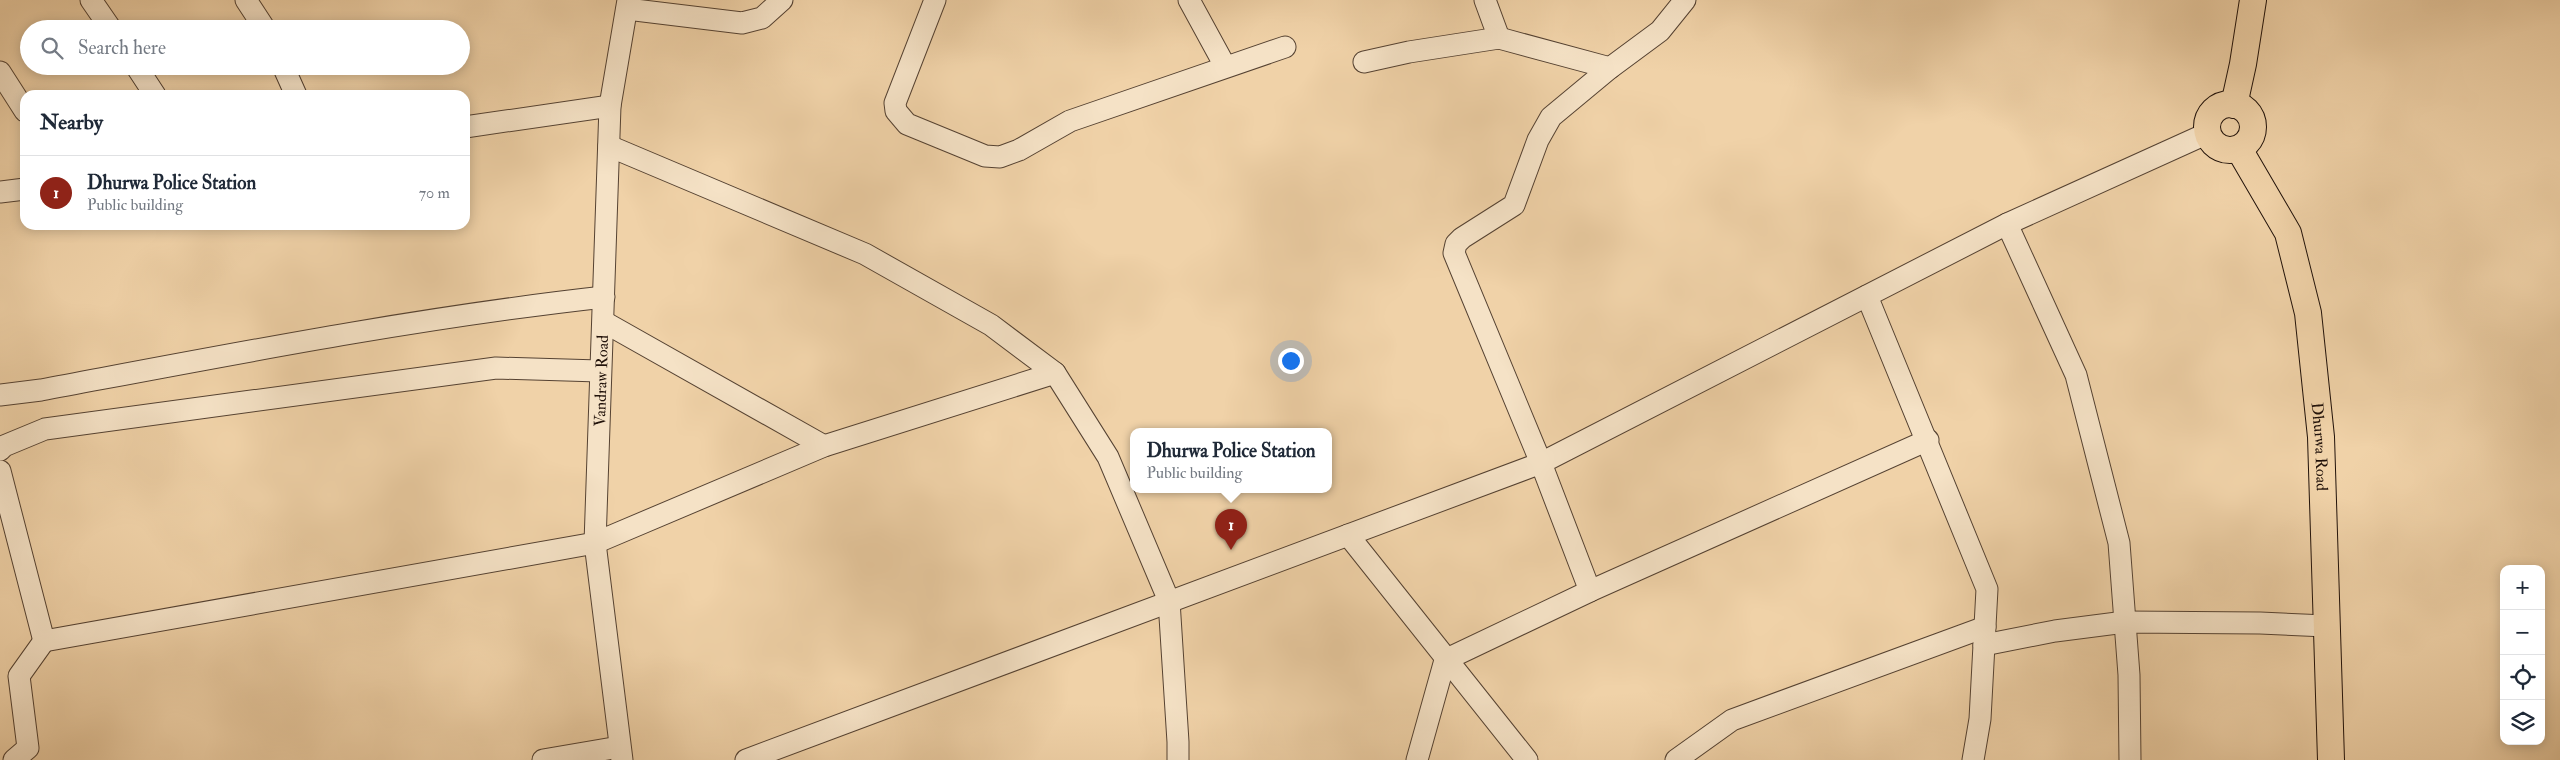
<!DOCTYPE html>
<html lang="en">
<head>
<meta charset="utf-8">
<style>
  :root { --surface:#fff; --page:#f6f6f7; --text:#1f2937; --muted:#747a83; --line:#e0e1e3; --accent:#8f2418 }
  body { margin:0; font-family:"IM FELL Double Pica",serif; background:var(--page); color:var(--text) }
  .controls { position:absolute; right:15px; bottom:15px; display:grid; overflow:hidden; border-radius:10px; box-shadow:0 2px 12px #0003 }
  .controls button { width:45px; height:45px; display:grid; place-items:center; padding:0; border:0; border-bottom:1px solid var(--line); background:var(--surface); color:var(--text); font:25px sans-serif }
  .you { position:absolute; left:1290px; top:360px; width:18px; height:18px; margin:-12px; border:4px solid #fff; border-radius:50%; background:#1a73e8; box-shadow:0 0 0 8px #1a73e833 }
  .badge { display:grid; place-items:center; width:32px; height:32px; border-radius:50%; background:var(--accent); color:#fff; font-size:16px; font-weight:700 }
  .pin { position:absolute; translate:-50% -41px; filter:drop-shadow(0 1px 2px #0008) }
  .pin::after { content:''; position:absolute; top:26px; width:18px; height:15px; background:inherit; clip-path:polygon(0 0,100% 0,50% 100%) }
  .popup { position:absolute; left:1130px; top:428px; width:202px; height:65px; box-sizing:border-box; display:grid; place-content:center; border-radius:10px; background:var(--surface); filter:drop-shadow(0 1px 4px #0005); font-size:16px; white-space:nowrap; color:var(--muted) }
  .popup b { font-size:19px; color:var(--text) }
  .popup::after { content:''; position:absolute; left:50%; top:100%; margin-left:-10px; border:10px solid transparent; border-top-color:var(--surface) }
  .list { margin:0; padding:0; list-style:none }
  h2 { display:flex; justify-content:space-between; align-items:center; height:65px; margin:0; padding:0 20px; font-size:21px }
  h2 small { font-size:16px; font-weight:400; color:var(--muted) }
  .list li { display:grid; grid-template-columns:32px 1fr auto; gap:15px; align-items:center; box-sizing:border-box; height:75px; padding:0 20px; border-top:1px solid var(--line) }
  .list b { display:block; font-size:19px; white-space:nowrap }
  .list p { margin:0; font-size:16px; white-space:nowrap; color:var(--muted) }
  .list em { font-size:16px; font-style:normal; color:var(--muted) }
  .icon { flex:none; width:28px; height:28px; fill:none; stroke:currentColor; stroke-width:2; stroke-linecap:round; stroke-linejoin:round }
  .map { position:relative; flex:none; width:2560px; height:760px; overflow:hidden }
  .search { position:absolute; background:var(--surface); box-shadow:0 2px 12px #0003; left:20px; top:20px; width:450px; height:55px; display:flex; align-items:center; gap:12px; box-sizing:border-box; padding:0 18px; border-radius:28px; color:var(--muted); font-size:19px }
  .panel { position:absolute; background:var(--surface); box-shadow:0 2px 12px #0003; left:20px; top:90px; width:450px; height:140px; border-radius:15px }
  .map>svg:first-child { display:block }
  .lines { fill:none; stroke-linecap:round; stroke-linejoin:round }
  .minor-casing { stroke:#554232; stroke-width:23 }
  .major-casing { stroke:#21120a; stroke-width:28 }
  .minor { stroke:#f5e2c6; stroke-width:21 }
  .major { stroke:#f0d2a8; stroke-width:26 }
  .labels { text-anchor:middle; stroke-width:4.5; stroke-linejoin:round; paint-order:stroke }
  .street-label { font-size:16px; fill:#21120a; stroke:#f5e2c6 }
</style>
</head>
<body>
<div class="map">
<svg width="2560" height="760" viewBox="0 0 2560 760">
  <rect width="100%" height="100%" fill="#f0d2a8"/>
  <filter id="stains"><feTurbulence type="fractalNoise" baseFrequency=".004" numOctaves="4"/><feColorMatrix values="0 0 0 0 .2 0 0 0 0 .09 0 0 0 0 .02 0 0 0 .5 -.17"/></filter>
  <radialGradient id="worn" r=".72"><stop offset=".6" stop-color="#630" stop-opacity="0"/><stop offset="1" stop-color="#630" stop-opacity=".3"/></radialGradient>
  <g class="lines">
    <defs>
      <g id="minor">
        <path d="M 91,0 L 111,29"/>
        <path d="M 246,0 L 265,29"/>
        <path d="M 935,0 L 895,103 L 896,111 L 907,124 L 985,156 L 1000,157 L 1019,150 L 1070,121 L 1285,47"/>
        <path d="M 1189,0 L 1225,66"/>
        <path d="M 1485,0 L 1499,38"/>
        <path d="M 627,9 L 742,23 L 762,18 L 782,0"/>
        <path d="M 1364,62 L 1409,52 L 1499,38 L 1610,68"/>
        <path d="M 136,66 L 155,95"/>
        <path d="M 283,66 L 296,95"/>
        <path d="M 0,72 L 25,111"/>
        <path d="M 465,127 L 610,106"/>
        <path d="M 609,146 L 865,254 L 991,325 L 1055,373 L 1108,457 L 1169,601 L 1178,742 L 1178,760"/>
        <path d="M 0,192 L 25,189"/>
        <path d="M 2007,224 L 2076,375 L 2119,543 L 2129,675 L 2130,760"/>
        <path d="M 1867,296 L 1987,589 L 1980,719 L 1973,760"/>
        <path d="M 604,322 L 824,446"/>
        <path d="M 0,395 L 41,390 C 228,355 415,318 604,297"/>
        <path d="M 0,450 L 4,446 L 45,429 L 496,368 L 599,371"/>
        <path d="M 0,471 L 44,641 L 595,543 L 824,446 L 1055,373"/>
        <path d="M 1348,535 L 1527,760"/>
        <path d="M 1590,591 L 1541,463 L 1454,253 L 1456,244 L 1462,238 L 1514,205 L 1538,140 L 1551,117 L 1610,68 L 1660,31 L 1685,0"/>
        <path d="M 1984,645 L 2055,631 L 2125,622 L 2260,623 L 2326,626"/>
        <path d="M 14,760 L 28,748 L 19,676 L 44,641"/>
        <path d="M 543,760 L 619,747"/>
        <path id="s1" d="M 622,760 L 595,543 L 610,106 L 628,0"/>
        <path d="M 746,760 L 1541,463 L 2007,224 L 2208,133"/>
        <path d="M 1417,760 L 1445,660 L 1590,591 L 1928,440"/>
        <path d="M 1676,760 L 1732,720 L 1985,627"/>
      </g>
      <g id="major">
        <circle cx="2230" cy="127" r="23"/>
        <path d="M 2234,105 L 2243,64 L 2253,0"/>
        <path id="s2" d="M 2239,149 L 2288,233 L 2308,313 L 2321,437 L 2331,760"/>
      </g>
    </defs>
    <use href="#minor" class="minor-casing"/>
    <use href="#major" class="major-casing"/>
    <use href="#minor" class="minor"/>
    <use href="#major" class="major"/>
  </g>
  <g class="labels">
    <g class="street-label">
      <text dy="6" stroke="none"><textPath href="#s1" startOffset="381">Vandraw Road</textPath></text>
      <text dy="6" stroke="none"><textPath href="#s2" startOffset="314">Dhurwa Road</textPath></text>
    </g>
  </g>
  <rect width="100%" height="100%" filter="url(#stains)"/>
  <rect width="100%" height="100%" fill="url(#worn)"/>
</svg>
<div class="controls">
<button>+</button>
<button>−</button>
<button><svg class="icon" aria-label="locate" viewBox="0 0 24 24"><circle cx="12" cy="12" r="6"/><path d="M12 2v4M12 18v4M2 12h4M18 12h4"/></svg></button>
<button><svg class="icon" aria-label="layers" viewBox="0 0 24 24"><path d="M12 4l9 5-9 5-9-5zM3 14l9 5 9-5"/></svg></button>
</div>
<div class="you"></div>
<div class="pin badge" style="left:1231px;top:550px">1</div>
<div class="popup"><b>Dhurwa Police Station</b>Public building</div>
<div class="search"><svg class="icon" aria-label="search" viewBox="0 0 24 24"><circle cx="10" cy="10" r="6"/><path d="M15 15l6 6"/></svg>Search here</div>
<section class="panel">
<h2>Nearby<small></small></h2>
<ul class="list">
<li><span class="badge">1</span><div><b>Dhurwa Police Station</b><p>Public building</p></div><em>70 m</em></li>
</ul>
</section>
</div>
</body>
</html>
